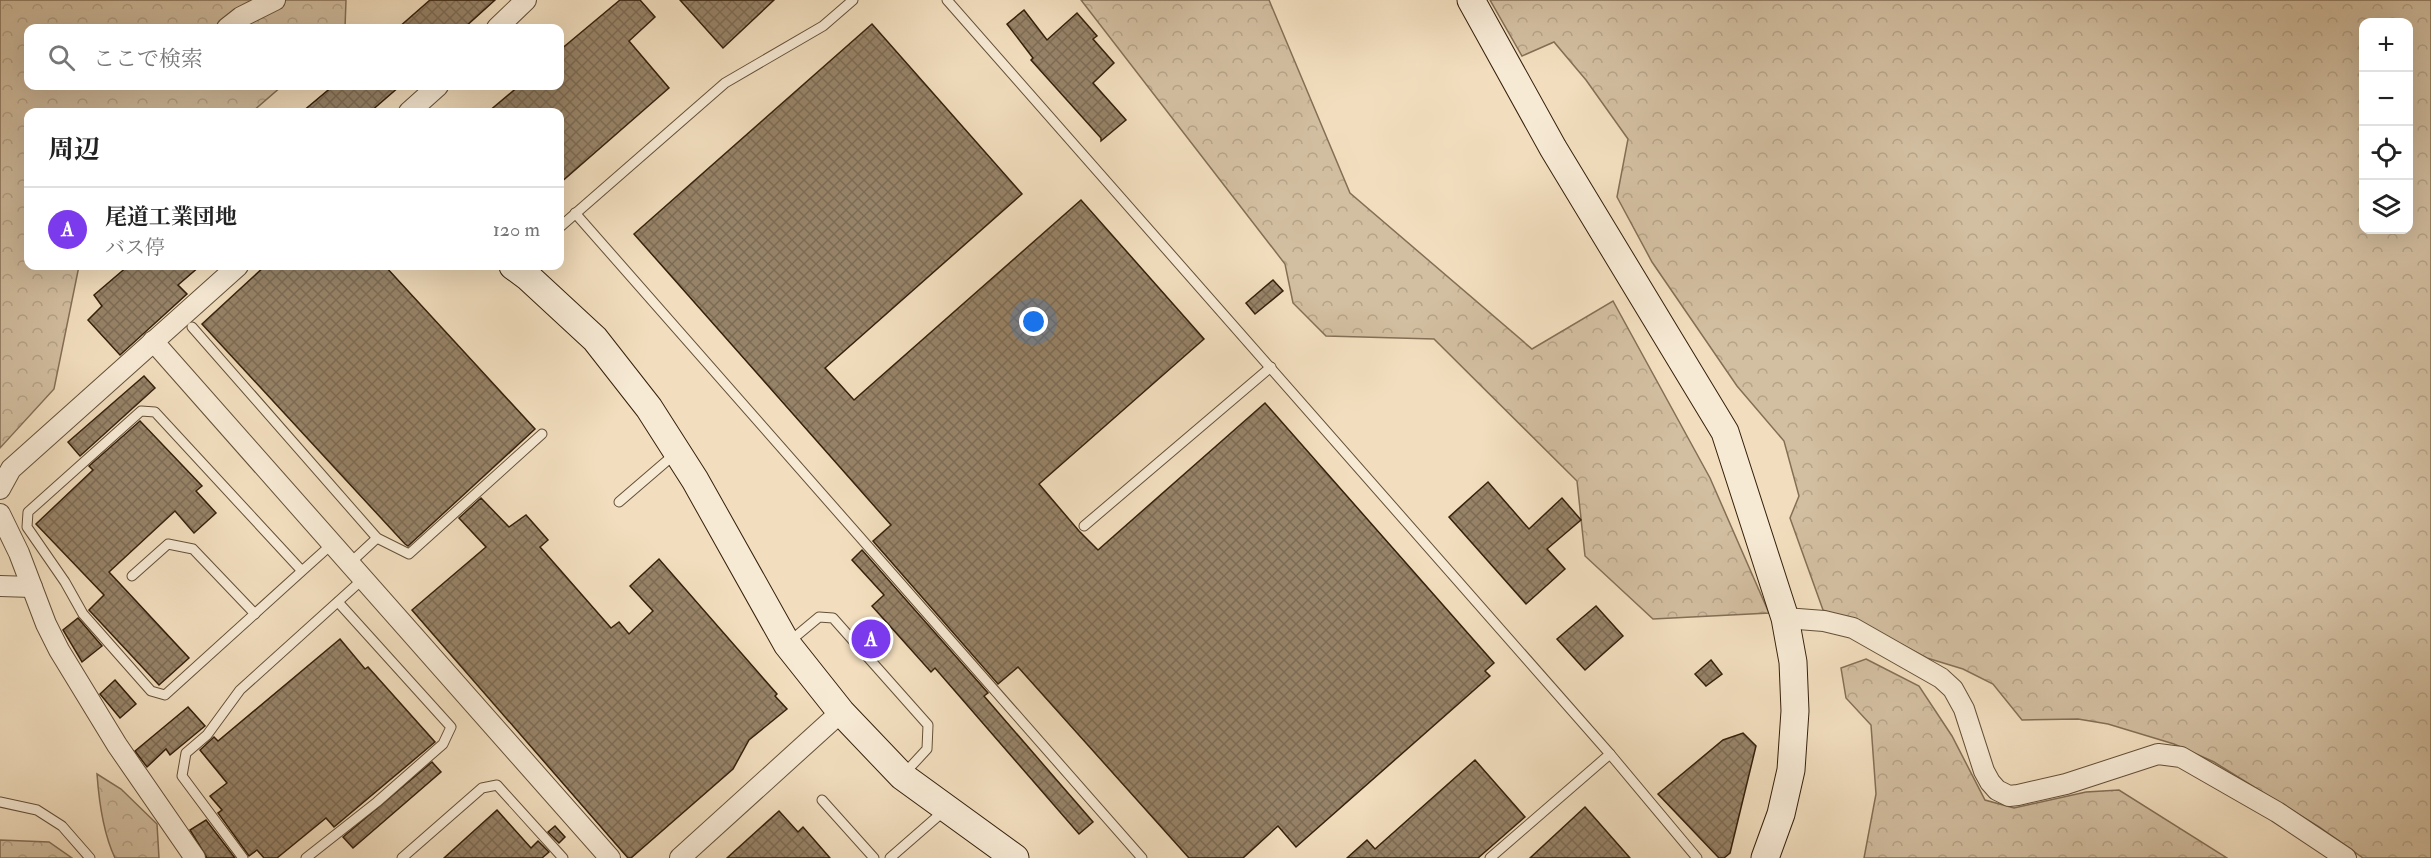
<!DOCTYPE html>
<html lang="ja">
<head>
<meta charset="utf-8">
<style>
  :root { --surface:#fff; --page:#f2f2f2; --text:#222; --muted:#767676; --line:#e0e0e0; --accent:#7c3aed }
  body { margin:0; font-family:"IM FELL Double Pica","Noto Serif JP",serif; background:var(--page); color:var(--text) }
  .controls { position:absolute; right:18px; top:18px; display:grid; overflow:hidden; border-radius:12px; box-shadow:0 6px 24px #0002 }
  .controls button { width:54px; height:54px; display:grid; place-items:center; padding:0; border:0; border-bottom:2px solid var(--line); background:var(--surface); color:var(--text); font:30px sans-serif }
  .you { position:absolute; left:1034px; top:322px; width:21px; height:21px; margin:-15px; border:4px solid #fff; border-radius:50%; background:#1a73e8; box-shadow:0 0 0 9px #1a73e833 }
  .badge { display:grid; place-items:center; width:39px; height:39px; border-radius:50%; background:var(--accent); color:#fff; font-size:20px; font-weight:700 }
  .pin { position:absolute; translate:-50% -50%; border:3px solid #fff; box-shadow:0 2px 6px #0006 }
  .list { margin:0; padding:0; list-style:none }
  h2 { display:flex; justify-content:space-between; align-items:center; height:78px; margin:0; padding:0 24px; font-size:26px }
  h2 small { font-size:20px; font-weight:400; color:var(--muted) }
  .list li { display:grid; grid-template-columns:39px 1fr auto; gap:18px; align-items:center; box-sizing:border-box; height:84px; padding:0 24px; border-top:2px solid var(--line) }
  .list b { display:block; font-size:22px; white-space:nowrap }
  .list p { margin:0; font-size:20px; white-space:nowrap; color:var(--muted) }
  .list em { font-size:20px; font-style:normal; color:var(--muted) }
  .icon { flex:none; width:33px; height:33px; fill:none; stroke:currentColor; stroke-width:2; stroke-linecap:round; stroke-linejoin:round }
  .map { position:relative; flex:none; width:2431px; height:858px; overflow:hidden }
  .search { position:absolute; background:var(--surface); box-shadow:0 6px 24px #0002; left:24px; top:24px; width:540px; height:66px; display:flex; align-items:center; gap:15px; box-sizing:border-box; padding:0 21px; border-radius:12px; color:var(--muted); font-size:22px }
  .panel { position:absolute; background:var(--surface); box-shadow:0 6px 24px #0002; left:24px; top:108px; width:540px; height:162px; border-radius:12px }
  .map>svg:first-child { display:block }
  .forest { fill:url(#forest-crowns); stroke:#846f56; stroke-width:1.5; fill-rule:evenodd }
  .building { fill:url(#building-cross-hatch); stroke:#35200b; stroke-width:1.5 }
  .lines { fill:none; stroke-linecap:round; stroke-linejoin:round }
  .lane-casing { stroke:#645038; stroke-width:11 }
  .street-casing { stroke:#645038; stroke-width:22 }
  .secondary-casing { stroke:#35200b; stroke-width:29 }
  .lane { stroke:#f7ead5; stroke-width:9 }
  .street { stroke:#f7ead5; stroke-width:20 }
  .secondary { stroke:#f7ead5; stroke-width:27 }
</style>
</head>
<body>
<div class="map">
<svg width="2431" height="858" viewBox="0 0 2431 858">
  <defs>
    <pattern id="forest-crowns" width="20" height="18" patternUnits="userSpaceOnUse" patternTransform="scale(1.5)"><rect width="20" height="18" fill="#d2bea0"/><path d="M2 6a3 3 0 1 1 6 0M12 15a3 3 0 1 1 6 0" fill="none" stroke="#b5a388"/></pattern>
    <pattern id="building-cross-hatch" width="8" height="8" patternUnits="userSpaceOnUse" patternTransform="scale(1.5)"><rect width="8" height="8" fill="#978368"/><path d="M0 0l8 8M0 8l8-8" fill="none" stroke="#7c6b54"/></pattern>
  </defs>
  <rect width="100%" height="100%" fill="#f2debe"/>
  <filter id="stains"><feTurbulence type="fractalNoise" baseFrequency=".00333" numOctaves="4"/><feColorMatrix values="0 0 0 0 .2 0 0 0 0 .09 0 0 0 0 .02 0 0 0 .5 -.17"/></filter>
  <radialGradient id="worn" r=".72"><stop offset=".6" stop-color="#630" stop-opacity="0"/><stop offset="1" stop-color="#630" stop-opacity=".3"/></radialGradient>
  <g class="forest">
    <path d="M 0,0 L 346,0 L 345,28 L 28,28 L 28,86 L 282,86 L 252,112 L 28,112 L 28,266 L 79,266 L 54,389 L 0,448 Z"/>
    <path d="M 1081,0 L 1269,0 L 1350,193 L 1532,349 L 1613,301 L 1710,478 L 1769,613 L 1653,619 L 1585,556 L 1577,481 L 1434,339 L 1326,336 L 1293,303 L 1285,264 Z"/>
    <path d="M 1490,0 L 2431,0 L 2431,858 L 2363,858 L 2319,827 L 2214,762 L 2174,744 L 2108,724 L 2078,719 L 2022,720 L 1993,684 L 1963,669 L 1927,658 L 1880,633 L 1823,610 L 1790,518 L 1799,496 L 1784,441 L 1737,386 L 1652,262 L 1617,197 L 1628,139 L 1586,80 L 1554,42 L 1522,56 ZM 2364,22 L 2408,22 L 2408,230 L 2364,230 Z"/>
    <path d="M 1866,659 L 1919,686 L 1952,736 L 1985,800 L 2014,808 L 2086,792 L 2119,790 L 2227,858 L 1864,858 L 1876,794 L 1871,725 L 1846,698 L 1841,668 Z"/>
    <path d="M 97,774 L 121,789 L 157,824 L 159,858 L 115,858 C 103,833 99,802 97,774 Z"/>
    <path d="M 0,840 L 49,842 L 72,858 L 0,858 Z"/>
  </g>
  <g class="building">
    <path d="M 430,0 L 495,0 L 464,28 L 398,28 Z"/>
    <path d="M 620,0 L 640,0 L 655,17 L 629,41 L 669,88 L 560,183 L 560,112 L 488,112 L 519,86 L 560,86 L 560,50 Z"/>
    <path d="M 680,0 L 774,0 L 723,48 Z"/>
    <path d="M 1024,10 L 1047,40 L 1077,13 L 1097,36 L 1093,39 L 1114,63 L 1093,83 L 1126,120 L 1101,141 L 1101,138 L 1031,60 L 1033,58 L 1007,24 Z"/>
    <path d="M 872,24 L 1022,194 L 825,368 L 854,400 L 1081,200 L 1204,339 L 1039,484 L 1079,531 L 1098,550 L 1265,403 L 1494,663 L 1485,671 L 1490,676 L 1296,847 L 1278,826 L 1243,858 L 1189,858 L 1018,667 L 998,684 L 873,541 L 891,525 L 634,234 Z"/>
    <path d="M 333,86 L 400,86 L 370,112 L 302,112 Z"/>
    <path d="M 128,266 L 200,266 L 178,285 L 187,294 L 120,355 L 88,320 L 102,306 L 94,295 Z"/>
    <path d="M 265,266 L 385,266 L 535,429 L 408,546 L 405,544 L 202,324 Z"/>
    <path d="M 1273,280 L 1283,291 L 1255,314 L 1246,303 Z"/>
    <path d="M 144,376 L 155,388 L 80,456 L 68,442 Z"/>
    <path d="M 140,421 L 202,486 L 196,491 L 216,513 L 194,533 L 175,511 L 109,572 L 189,658 L 159,685 L 89,610 L 104,595 L 36,524 L 93,470 L 89,466 Z"/>
    <path d="M 1488,482 L 1529,529 L 1562,498 L 1581,520 L 1547,549 L 1565,569 L 1526,604 L 1449,517 Z"/>
    <path d="M 481,498 L 509,527 L 526,515 L 548,540 L 540,547 L 611,628 L 619,622 L 629,634 L 653,611 L 630,586 L 659,559 L 777,694 L 775,696 L 787,709 L 749,740 L 733,769 L 631,858 L 628,858 L 412,610 L 486,547 L 459,518 Z"/>
    <path d="M 862,550 L 988,693 L 984,696 L 1093,822 L 1079,834 L 935,668 L 931,672 L 872,606 L 884,595 L 852,560 Z"/>
    <path d="M 1596,606 L 1623,636 L 1585,670 L 1557,639 Z"/>
    <path d="M 78,618 L 102,646 L 82,662 L 63,630 Z"/>
    <path d="M 340,639 L 365,669 L 368,667 L 435,742 L 334,827 L 326,818 L 277,858 L 264,858 L 257,850 L 249,856 L 218,813 L 222,810 L 210,796 L 227,783 L 200,750 L 214,737 L 218,741 Z"/>
    <path d="M 1711,660 L 1722,674 L 1706,686 L 1695,674 Z"/>
    <path d="M 115,680 L 136,704 L 120,718 L 100,694 Z"/>
    <path d="M 188,707 L 205,726 L 170,755 L 166,749 L 147,767 L 135,751 Z"/>
    <path d="M 1743,733 L 1756,746 L 1730,853 L 1724,858 L 1719,858 L 1658,794 L 1723,740 Z"/>
    <path d="M 1475,760 L 1525,817 L 1478,858 L 1347,858 L 1367,840 L 1375,849 Z"/>
    <path d="M 432,762 L 441,772 L 353,848 L 343,837 Z"/>
    <path d="M 1585,807 L 1630,858 L 1530,858 Z"/>
    <path d="M 497,810 L 531,848 L 538,841 L 549,852 L 542,858 L 444,858 Z"/>
    <path d="M 779,811 L 798,832 L 803,827 L 830,858 L 727,858 Z"/>
    <path d="M 206,820 L 235,858 L 207,858 L 190,830 Z"/>
    <path d="M 555,826 L 565,837 L 559,843 L 548,832 Z"/>
  </g>
  <g class="lines">
    <defs>
      <g id="lane">
        <path d="M 947,0 L 1610,754 L 1490,858"/>
        <path d="M 575,213 L 1142,858"/>
        <path d="M 560,227 L 725,83 L 823,26 L 853,0"/>
        <path d="M 192,327 L 377,538 L 409,554 L 542,434"/>
        <path d="M 619,502 L 676,453"/>
        <path d="M 1084,526 L 1271,367"/>
        <path d="M 349,564 L 377,538"/>
        <path d="M 302,571 L 165,695 L 151,691 L 83,614 L 65,582 L 27,527 L 28,512 L 141,411 L 155,412 L 302,571 L 332,544"/>
        <path d="M 132,576 L 168,544 L 193,549 L 255,614"/>
        <path d="M 789,642 L 819,617 L 833,618 L 928,725 L 927,749 L 903,775"/>
        <path d="M 1610,754 L 1697,858"/>
        <path d="M 822,800 L 874,858"/>
        <path d="M 0,802 L 37,810 L 62,826 L 90,858"/>
        <path d="M 243,858 L 182,776 L 186,753 L 207,735 L 240,690 L 363,579"/>
        <path d="M 306,858 L 377,802 L 443,744 L 451,727 L 338,602"/>
        <path d="M 402,858 L 482,788 L 497,785 L 563,858"/>
        <path d="M 890,858 L 945,810"/>
      </g>
      <g id="street">
        <path d="M 227,28 L 241,17 L 275,0"/>
        <path d="M 497,28 L 526,0"/>
        <path d="M 409,112 L 438,86"/>
        <path d="M 153,341 L 610,858"/>
        <path d="M 0,489 L 11,469 L 238,266"/>
        <path d="M 0,514 L 19,553 L 46,624 L 59,650 L 117,745 L 195,858"/>
        <path d="M 0,586 L 32,587"/>
        <path d="M 1785,618 L 1824,621 L 1853,628 L 1941,678 L 1953,689 L 1964,709 L 1984,771 L 1990,782 L 1997,790 L 2009,796 L 2018,795 L 2066,784 L 2158,754 L 2181,757 L 2277,812 L 2346,858"/>
        <path d="M 680,858 L 841,712"/>
      </g>
      <g id="secondary">
        <path d="M 1471,0 L 1553,148 L 1725,432 L 1785,618 L 1793,662 L 1795,711 L 1791,770 L 1781,814 L 1765,858"/>
        <path d="M 513,266 L 528,277 L 595,339 L 649,408 L 695,480 L 787,644 L 841,712 L 902,776 L 1015,858"/>
      </g>
    </defs>
    <use href="#lane" class="lane-casing"/>
    <use href="#street" class="street-casing"/>
    <use href="#secondary" class="secondary-casing"/>
    <use href="#lane" class="lane"/>
    <use href="#street" class="street"/>
    <use href="#secondary" class="secondary"/>
  </g>
  <rect width="100%" height="100%" filter="url(#stains)"/>
  <rect width="100%" height="100%" fill="url(#worn)"/>
</svg>
<div class="controls">
<button>+</button>
<button>−</button>
<button><svg class="icon" aria-label="locate" viewBox="0 0 24 24"><circle cx="12" cy="12" r="6"/><path d="M12 2v4M12 18v4M2 12h4M18 12h4"/></svg></button>
<button><svg class="icon" aria-label="layers" viewBox="0 0 24 24"><path d="M12 4l9 5-9 5-9-5zM3 14l9 5 9-5"/></svg></button>
</div>
<div class="you"></div>
<div class="pin badge" style="left:871px;top:639px">A</div>
<div class="search"><svg class="icon" aria-label="search" viewBox="0 0 24 24"><circle cx="10" cy="10" r="6"/><path d="M15 15l6 6"/></svg>ここで検索</div>
<section class="panel">
<h2>周辺<small></small></h2>
<ul class="list">
<li><span class="badge">A</span><div><b>尾道工業団地</b><p>バス停</p></div><em>120 m</em></li>
</ul>
</section>
</div>
</body>
</html>
